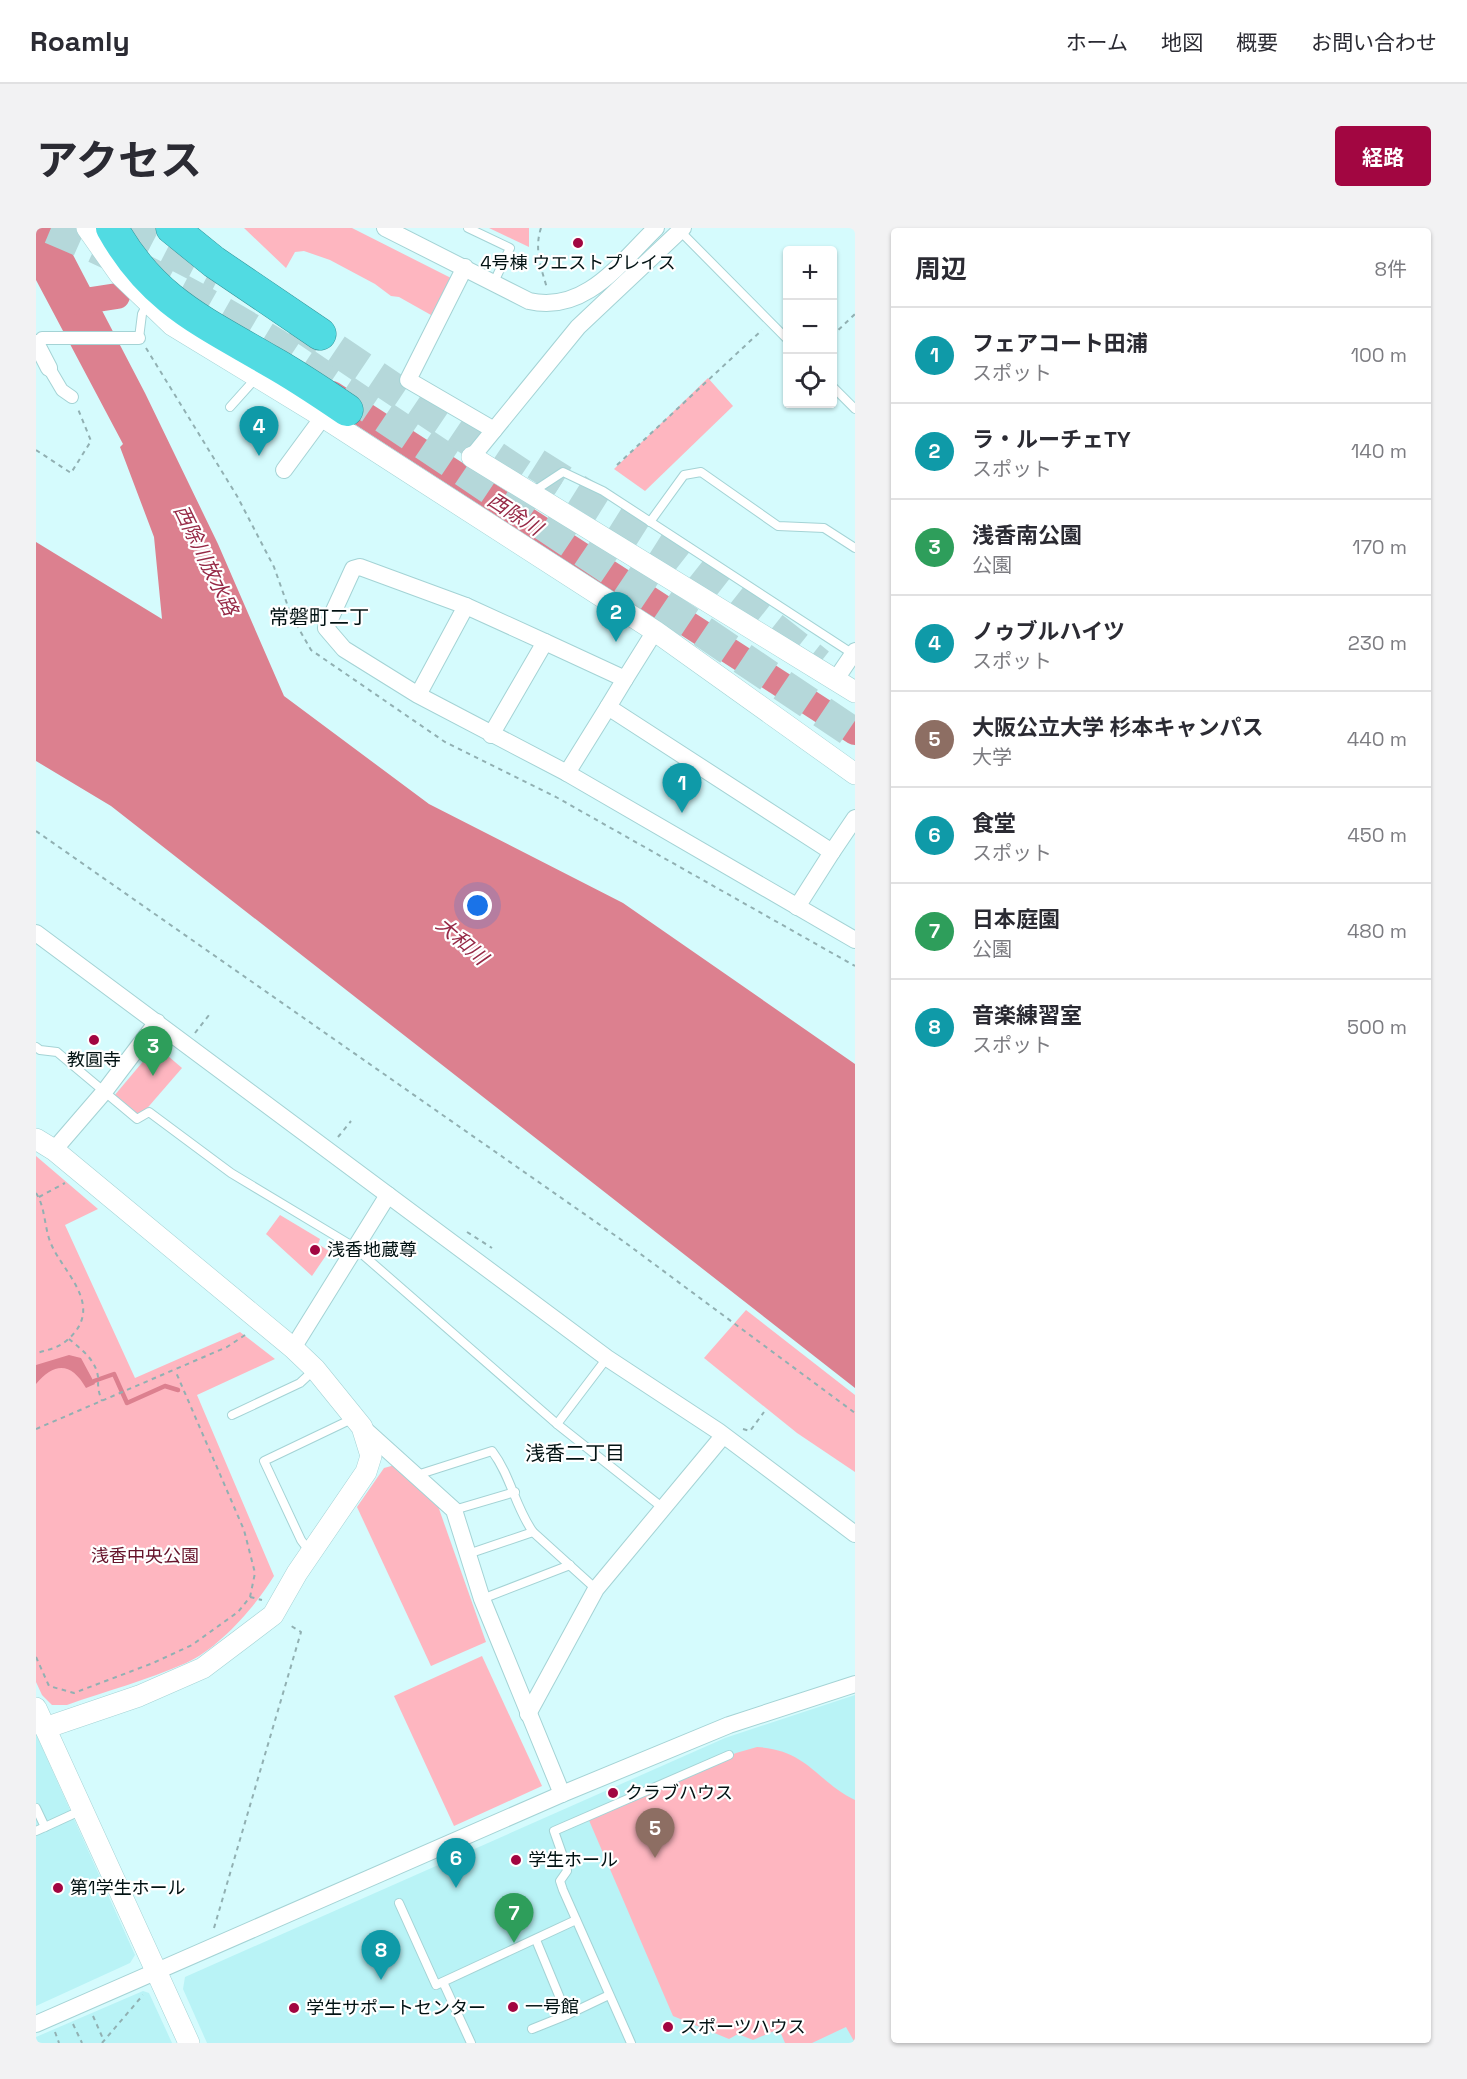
<!DOCTYPE html>
<html lang="ja">
<head>
<meta charset="utf-8">
<style>
  :root { --surface:#fff; --page:#f2f2f3; --text:#2b2b33; --muted:#7c7c81; --line:#e1e1e2; --accent:#a20641 }
  body { margin:0; font-family:"Space Grotesk","Noto Sans JP",sans-serif; background:var(--page); color:var(--text) }
  .controls { position:absolute; right:18px; top:18px; display:grid; overflow:hidden; border-radius:6px; box-shadow:0 2px 4px #0004 }
  .controls button { width:54px; height:54px; display:grid; place-items:center; padding:0; border:0; border-bottom:2px solid var(--line); background:var(--surface); color:var(--text); font:30px sans-serif }
  .you { position:absolute; left:442px; top:678px; width:21px; height:21px; margin:-15px; border:4px solid #fff; border-radius:50%; background:#1a73e8; box-shadow:0 0 0 9px #1a73e833 }
  .badge { display:grid; place-items:center; width:39px; height:39px; border-radius:50%; background:var(--accent); color:#fff; font-size:20px; font-weight:700 }
  .pin { position:absolute; translate:-50% -50px; filter:drop-shadow(0 2px 3px #0008) }
  .pin::after { content:''; position:absolute; top:32px; width:21px; height:18px; background:inherit; clip-path:polygon(0 0,100% 0,50% 100%) }
  .list { margin:0; padding:0; list-style:none }
  h2 { display:flex; justify-content:space-between; align-items:center; height:78px; margin:0; padding:0 24px; font-size:26px }
  h2 small { font-size:20px; font-weight:400; color:var(--muted) }
  .list li { display:grid; grid-template-columns:39px 1fr auto; gap:18px; align-items:center; box-sizing:border-box; height:96px; padding:0 24px; border-top:2px solid var(--line) }
  .list b { display:block; font-size:22px; white-space:nowrap }
  .list p { margin:0; font-size:20px; white-space:nowrap; color:var(--muted) }
  .list em { font-size:20px; font-style:normal; color:var(--muted) }
  .icon { flex:none; width:33px; height:33px; fill:none; stroke:currentColor; stroke-width:2; stroke-linecap:round; stroke-linejoin:round }
  .map { position:relative; flex:none; width:819px; height:1815px; overflow:hidden; border-radius:6px }
  header { display:flex; align-items:center; gap:36px; box-sizing:border-box; height:84px; padding:0 30px; background:var(--surface); border-bottom:2px solid var(--line) }
  header strong { font-size:28px }
  nav { display:flex; gap:33px; margin-inline-start:auto; font-size:21px }
  .intro { display:flex; align-items:center; justify-content:space-between; box-sizing:border-box; height:144px; padding:0 36px }
  h1 { margin:0; font-size:42px }
  .button { padding:15px 27px; border-radius:6px; background:var(--accent); color:#fff; font-size:21px; font-weight:700 }
  main { display:flex; gap:36px; padding:0 36px }
  aside { flex:1; background:var(--surface); border-radius:6px; box-shadow:0 2px 4px #0004 }
  .map>svg:first-child { display:block }
  .built { fill:#b9f3f6 }
  .green { fill:#feb6c0 }
  .water { fill:#dc808f }
  .lines { fill:none; stroke-linecap:round; stroke-linejoin:round }
  .stream { stroke:#dc808f; stroke-width:4.5 }
  .river { stroke:#dc808f; stroke-width:26 }
  .motorway-tunnel { stroke:#b5d8da; stroke-width:32; stroke-dasharray:32 16; stroke-linecap:butt }
  .service-casing { stroke:#a4d3d5; stroke-width:10 }
  .pedestrian-casing { stroke:#a4d3d5; stroke-width:14 }
  .minor-casing { stroke:#a4d3d5; stroke-width:18 }
  .tertiary-casing { stroke:#a4d3d5; stroke-width:22 }
  .motorway-casing { stroke:#35959a; stroke-width:33 }
  .path { stroke:#91b0b2; stroke-width:2; stroke-dasharray:4.5 4.5; stroke-linecap:butt }
  .service { stroke:#fff; stroke-width:8 }
  .pedestrian { stroke:#fff; stroke-width:12 }
  .minor { stroke:#fff; stroke-width:16 }
  .tertiary { stroke:#fff; stroke-width:21 }
  .motorway { stroke:#51dbe2; stroke-width:32 }
  .poi-dot { fill:#a20641; stroke:#fff; stroke-width:2 }
  .labels { text-anchor:middle; stroke-width:4.5; stroke-linejoin:round; paint-order:stroke }
  .poi-label { font-size:18px; fill:#021213; stroke:#fff; text-anchor:start }
  .park-label { font-size:18px; fill:#67142b; stroke:#fff }
  .water-label { font-size:20px; font-style:italic; fill:#962946; stroke:#fff }
  .neighbourhood-label { font-size:20px; fill:#021213; stroke:#fff }
</style>
</head>
<body>
<header>
<strong>Roamly</strong>
<nav><a>ホーム</a><a>地図</a><a>概要</a><a>お問い合わせ</a></nav>
</header>
<div class="intro"><h1>アクセス</h1><a class="button">経路</a></div>
<main>
<div class="map">
<svg width="819" height="1815" viewBox="0 0 819 1815">
  <rect width="100%" height="100%" fill="#d5fbfd"/>
  <g class="built">
    <path d="M 819,1467 L 819,1815 L 171,1815 L 147,1761 L 149,1749 L 689,1510 Z"/>
    <path d="M 0,1506 L 99,1727 L 94,1735 L 0,1778 Z"/>
    <path d="M 107,1763 L 113,1765 L 136,1815 L 0,1815 L 0,1809 Z"/>
  </g>
  <g class="green">
    <path d="M 208,0 L 316,0 L 415,50 L 395,87 L 363,69 L 355,68 L 339,56 L 294,32 L 268,23 L 259,24 L 250,40 Z"/>
    <path d="M 453,0 L 493,0 L 493,19 Z"/>
    <path d="M 672,150 L 697,178 L 609,263 L 578,241 Z"/>
    <path d="M 125,822 L 146,840 L 107,885 L 99,885 L 78,868 L 115,824 Z"/>
    <path d="M 0,928 L 62,981 L 29,997 L 99,1150 L 204,1104 L 239,1131 L 161,1167 L 238,1348 C 219,1379 183,1420 150,1435 C 112,1452 70,1463 31,1477 L 16,1477 L 6,1467 L 0,1454 Z"/>
    <path d="M 244,987 L 284,1011 L 282,1016 L 293,1023 L 276,1048 L 230,1006 Z"/>
    <path d="M 710,1082 L 819,1167 L 819,1244 L 761,1205 L 668,1130 Z"/>
    <path d="M 359,1237 L 402,1278 L 450,1414 L 395,1438 L 321,1279 L 348,1240 Z"/>
    <path d="M 446,1428 L 506,1558 L 418,1598 L 358,1468 Z"/>
    <path d="M 721,1519 C 772,1522 780,1553 819,1572 L 819,1815 L 810,1799 L 776,1815 L 749,1815 L 743,1801 L 717,1812 L 702,1806 L 693,1811 L 637,1788 L 552,1590 L 700,1525 Z"/>
  </g>
  <g class="water">
    <path d="M 0,0 L 23,0 L 109,165 L 182,316 L 248,468 L 393,576 L 587,675 L 819,836 L 819,1160 L 75,578 L 0,533 L 0,314 L 126,391 L 118,309 L 84,219 L 87,216 L 0,52 Z"/>
    <path d="M 33,1127 L 45,1130 L 59,1156 L 50,1160 C 36,1135 19,1133 0,1156 L 0,1137 Z"/>
  </g>
  <g class="lines">
    <path class="stream" d="M 58,1153 L 78,1146 L 91,1175 L 129,1158 L 142,1162"/>
    <g class="river">
      <path d="M 42,74 L 81,68"/>
      <path d="M 296,166 L 819,504"/>
    </g>
    <g class="motorway-tunnel">
      <path d="M 15,0 C 94,33 168,72 241,117 L 819,506"/>
      <path d="M 88,0 L 183,49"/>
      <path d="M 260,95 L 517,268"/>
      <path d="M 500,236 L 646,328 L 783,436"/>
    </g>
    <defs>
      <g id="service">
        <path d="M 432,0 L 474,20 L 458,54"/>
        <path d="M 644,3 L 752,112"/>
        <path d="M 103,110 L 106,86 L 111,76"/>
        <path d="M 796,158 L 819,181"/>
        <path d="M 194,179 L 220,150"/>
        <path d="M 495,265 L 527,244 L 567,263 L 817,426"/>
        <path d="M 614,294 L 648,247 L 665,244 L 742,298 L 788,300 L 819,320"/>
        <path d="M 0,819 L 4,822 L 21,824 L 101,891 L 113,884 L 195,945 L 318,1019 L 521,1196 L 627,1280"/>
        <path d="M 196,1187 L 264,1155 L 279,1141"/>
        <path d="M 521,1196 L 571,1130"/>
        <path d="M 381,1247 L 456,1223 C 475,1248 479,1279 497,1304 L 560,1361"/>
        <path d="M 418,1282 L 479,1264"/>
        <path d="M 274,1324 L 265,1312 L 228,1233 L 318,1190"/>
        <path d="M 432,1326 L 497,1304"/>
        <path d="M 446,1371 L 534,1337"/>
        <path d="M 0,1580 L 9,1599 L 0,1603"/>
        <path d="M 9,1599 L 46,1582"/>
        <path d="M 363,1675 L 400,1757 L 540,1692"/>
        <path d="M 500,1712 L 531,1787 L 573,1767"/>
        <path d="M 407,1754 L 435,1815"/>
        <path d="M 496,1801 L 531,1787"/>
        <path d="M 595,1815 L 527,1662 L 524,1653 L 531,1643 L 530,1637 L 518,1603 L 693,1527"/>
      </g>
      <g id="pedestrian">
        <path d="M 6,110 L 103,110"/>
        <path d="M 13,140 L 26,162 L 36,169"/>
      </g>
      <g id="minor">
        <path d="M 349,0 L 493,73 C 549,86 584,35 620,0"/>
        <path d="M 429,39 L 372,152 L 458,202"/>
        <path d="M 0,115 L 13,140"/>
        <path d="M 436,229 L 542,99 L 647,0"/>
        <path d="M 248,242 L 287,189"/>
        <path d="M 430,378 L 509,414"/>
        <path d="M 800,451 L 819,423"/>
        <path d="M 382,467 L 430,378 L 324,339 L 317,341 L 290,400 L 308,421 L 382,467 L 531,545 L 819,712"/>
        <path d="M 572,479 L 589,451"/>
        <path d="M 455,507 L 509,414 L 589,451 L 619,403"/>
        <path d="M 531,545 L 572,479 L 796,624 L 819,590"/>
        <path d="M 761,679 L 796,624"/>
        <path d="M 0,705 L 571,1130 L 682,1203 L 819,1306"/>
        <path d="M 18,922 L 68,864 L 121,794"/>
        <path d="M 257,1120 L 352,967"/>
        <path d="M 326,1199 L 418,1282 L 446,1371 L 526,1566"/>
        <path d="M 492,1486 L 560,1361 L 687,1208"/>
        <path d="M 0,1796 L 526,1566 L 693,1497 L 819,1456"/>
      </g>
      <g id="tertiary">
        <path d="M 51,0 L 84,47 L 136,97 L 287,189 L 619,403 L 819,546"/>
        <path d="M 436,229 L 819,464"/>
        <path d="M 0,911 L 18,922 L 257,1120 L 279,1141 L 326,1199 L 335,1228 L 330,1244 L 261,1345 L 237,1387 L 167,1440 L 103,1468 L 9,1500"/>
        <path d="M 0,1480 L 153,1815"/>
      </g>
      <g id="motorway">
        <path d="M 76,0 C 116,72 166,93 234,133 C 261,148 286,165 311,182"/>
        <path d="M 136,0 L 178,34 L 284,106"/>
      </g>
    </defs>
    <use href="#service" class="service-casing"/>
    <use href="#pedestrian" class="pedestrian-casing"/>
    <use href="#minor" class="minor-casing"/>
    <use href="#tertiary" class="tertiary-casing"/>
    <use href="#motorway" class="motorway-casing"/>
    <g class="path">
      <path d="M 505,0 C 498,21 505,40 511,60"/>
      <path d="M 796,108 L 819,86"/>
      <path d="M 110,120 L 201,268 L 238,339 L 255,387 L 275,422 L 409,514 L 520,569 L 819,738"/>
      <path d="M 0,222 L 35,245 L 55,213 L 42,181"/>
      <path d="M 581,237 L 726,102"/>
      <path d="M 0,603 L 587,1013 L 819,1185"/>
      <path d="M 159,805 L 173,787"/>
      <path d="M 302,909 L 315,893"/>
      <path d="M 0,965 C 10,980 8,1002 16,1018 C 28,1044 63,1074 39,1104 C 28,1118 17,1121 0,1125"/>
      <path d="M 3,969 L 29,955"/>
      <path d="M 431,1004 L 456,1020"/>
      <path d="M 33,1111 C 45,1121 60,1132 62,1149 C 62,1159 62,1163 66,1173"/>
      <path d="M 0,1201 L 191,1119 L 212,1105"/>
      <path d="M 707,1201 L 714,1203 L 728,1184"/>
      <path d="M 214,1369 L 226,1372"/>
      <path d="M 0,1429 L 13,1458 L 38,1465 L 117,1435 L 156,1417 L 202,1384 L 214,1369 L 219,1345 L 208,1302 L 139,1142"/>
      <path d="M 178,1700 L 265,1404 L 252,1396"/>
      <path d="M 57,1788 L 68,1813"/>
      <path d="M 37,1796 L 46,1815"/>
      <path d="M 19,1804 L 23,1815"/>
      <path d="M 66,1815 L 107,1767"/>
    </g>
    <use href="#service" class="service"/>
    <use href="#pedestrian" class="pedestrian"/>
    <use href="#minor" class="minor"/>
    <use href="#tertiary" class="tertiary"/>
    <use href="#motorway" class="motorway"/>
  </g>
  <g class="poi-dot">
    <circle cx="542" cy="15" r="6"/>
    <circle cx="58" cy="812" r="6"/>
    <circle cx="279" cy="1022" r="6"/>
    <circle cx="577" cy="1565" r="6"/>
    <circle cx="480" cy="1632" r="6"/>
    <circle cx="22" cy="1660" r="6"/>
    <circle cx="477" cy="1779" r="6"/>
    <circle cx="258" cy="1780" r="6"/>
    <circle cx="632" cy="1799" r="6"/>
  </g>
  <g class="labels">
    <g class="poi-label">
      <text x="542" y="41" text-anchor="middle">4号棟 ウエストプレイス</text>
      <text x="58" y="838" text-anchor="middle">教圓寺</text>
      <text x="291" y="1028">浅香地蔵尊</text>
      <text x="589" y="1571">クラブハウス</text>
      <text x="492" y="1638">学生ホール</text>
      <text x="34" y="1666">第1学生ホール</text>
      <text x="489" y="1785">一号館</text>
      <text x="270" y="1786">学生サポートセンター</text>
      <text x="644" y="1805">スポーツハウス</text>
    </g>
    <g class="park-label">
      <text x="109" y="1334">浅香中央公園</text>
    </g>
    <g class="water-label">
      <text transform="translate(479 286) rotate(33)" y="7">西除川</text>
      <text transform="translate(170 332) rotate(64)" y="7">西除川放水路</text>
      <text transform="translate(426 713) rotate(41)" y="7">大和川</text>
    </g>
    <g class="neighbourhood-label">
      <text x="283" y="396">常磐町二丁</text>
      <text x="539" y="1232">浅香二丁目</text>
    </g>
  </g>
</svg>
<div class="controls">
<button>+</button>
<button>−</button>
<button><svg class="icon" aria-label="locate" viewBox="0 0 24 24"><circle cx="12" cy="12" r="6"/><path d="M12 2v4M12 18v4M2 12h4M18 12h4"/></svg></button>
</div>
<div class="you"></div>
<div class="pin badge" style="left:646px;top:585px;background:#0f9aa8">1</div>
<div class="pin badge" style="left:580px;top:414px;background:#0f9aa8">2</div>
<div class="pin badge" style="left:117px;top:848px;background:#2e9e5b">3</div>
<div class="pin badge" style="left:223px;top:228px;background:#0f9aa8">4</div>
<div class="pin badge" style="left:619px;top:1630px;background:#8d6e63">5</div>
<div class="pin badge" style="left:420px;top:1660px;background:#0f9aa8">6</div>
<div class="pin badge" style="left:478px;top:1715px;background:#2e9e5b">7</div>
<div class="pin badge" style="left:345px;top:1752px;background:#0f9aa8">8</div>
</div>
<aside>
<h2>周辺<small>8件</small></h2>
<ul class="list">
<li><span class="badge" style="background:#0f9aa8">1</span><div><b>フェアコート田浦</b><p>スポット</p></div><em>100 m</em></li>
<li><span class="badge" style="background:#0f9aa8">2</span><div><b>ラ・ルーチェTY</b><p>スポット</p></div><em>140 m</em></li>
<li><span class="badge" style="background:#2e9e5b">3</span><div><b>浅香南公園</b><p>公園</p></div><em>170 m</em></li>
<li><span class="badge" style="background:#0f9aa8">4</span><div><b>ノゥブルハイツ</b><p>スポット</p></div><em>230 m</em></li>
<li><span class="badge" style="background:#8d6e63">5</span><div><b>大阪公立大学 杉本キャンパス</b><p>大学</p></div><em>440 m</em></li>
<li><span class="badge" style="background:#0f9aa8">6</span><div><b>食堂</b><p>スポット</p></div><em>450 m</em></li>
<li><span class="badge" style="background:#2e9e5b">7</span><div><b>日本庭園</b><p>公園</p></div><em>480 m</em></li>
<li><span class="badge" style="background:#0f9aa8">8</span><div><b>音楽練習室</b><p>スポット</p></div><em>500 m</em></li>
</ul>
</aside>
</main>
</body>
</html>
